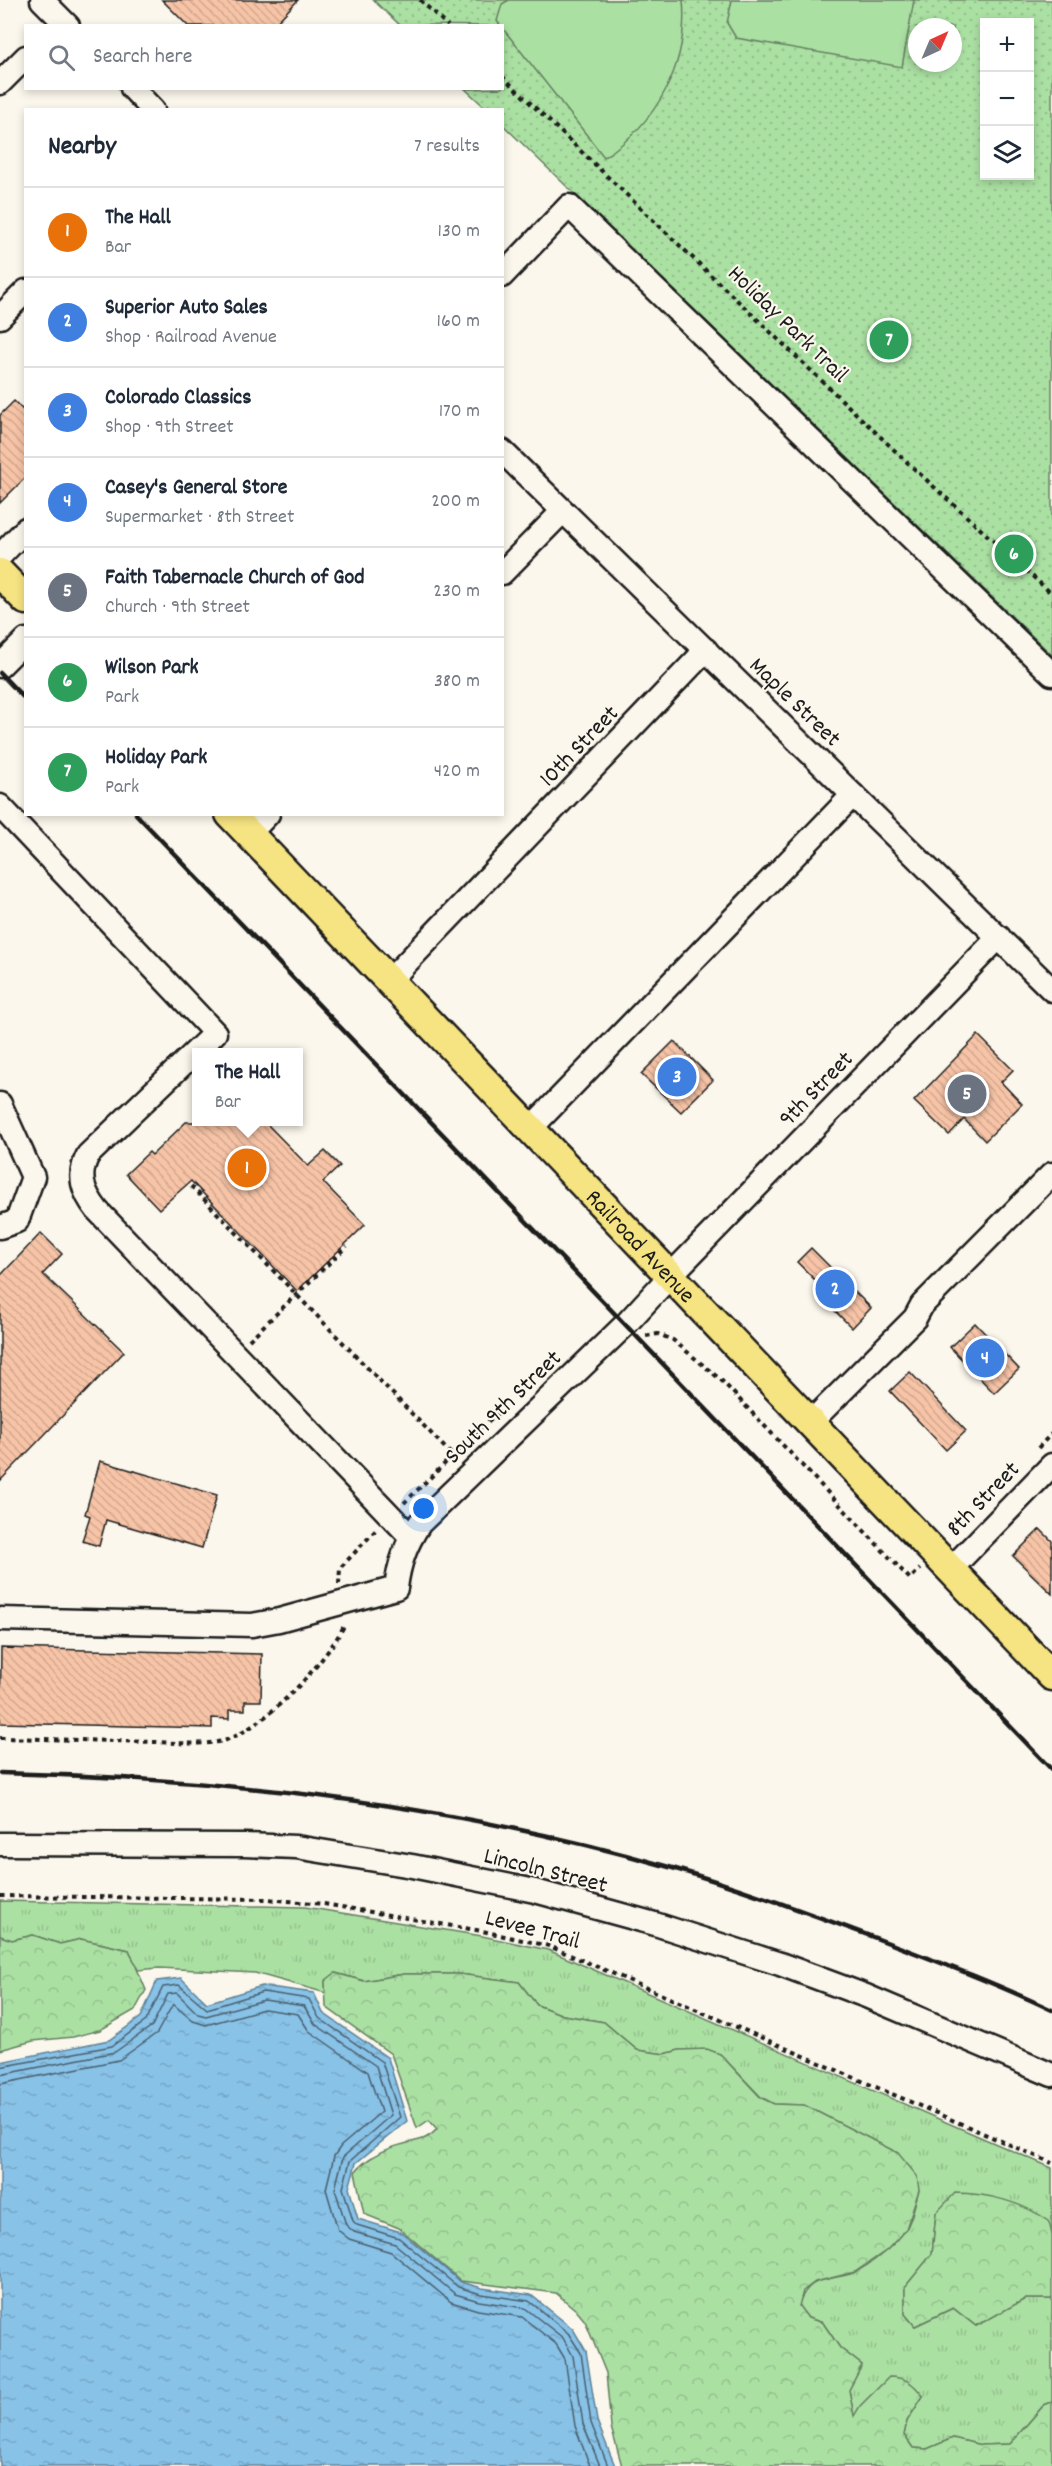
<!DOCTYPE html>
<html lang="en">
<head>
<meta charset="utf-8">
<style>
  :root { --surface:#fff; --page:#f2f2f3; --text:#1f2937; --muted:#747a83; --line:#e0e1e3; --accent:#ea580c }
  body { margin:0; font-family:Dekko,sans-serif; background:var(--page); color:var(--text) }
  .controls { position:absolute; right:18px; top:18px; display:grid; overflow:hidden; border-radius:0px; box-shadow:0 3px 9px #0003 }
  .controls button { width:54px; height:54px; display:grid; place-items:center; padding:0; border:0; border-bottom:2px solid var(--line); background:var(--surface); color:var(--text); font:30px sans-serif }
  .compass { position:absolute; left:908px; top:18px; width:54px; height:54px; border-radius:50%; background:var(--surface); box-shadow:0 3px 9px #0003; rotate:44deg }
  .you { position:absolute; left:424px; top:1509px; width:21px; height:21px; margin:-15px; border:4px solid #fff; border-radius:50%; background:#1a73e8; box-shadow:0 0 0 9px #1a73e833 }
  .badge { display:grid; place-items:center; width:39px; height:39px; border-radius:50%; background:var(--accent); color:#fff; font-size:20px; font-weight:700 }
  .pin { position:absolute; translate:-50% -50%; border:3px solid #fff; box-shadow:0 2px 6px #0006 }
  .popup { position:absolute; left:192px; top:1048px; width:111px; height:78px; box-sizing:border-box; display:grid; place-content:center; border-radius:0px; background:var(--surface); filter:drop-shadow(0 2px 4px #0005); font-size:20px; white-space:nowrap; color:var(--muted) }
  .popup b { font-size:22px; color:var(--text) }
  .popup::after { content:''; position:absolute; left:50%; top:100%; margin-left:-12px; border:12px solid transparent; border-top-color:var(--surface) }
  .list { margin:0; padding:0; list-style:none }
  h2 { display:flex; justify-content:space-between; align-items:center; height:78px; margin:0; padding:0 24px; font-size:26px }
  h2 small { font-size:20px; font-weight:400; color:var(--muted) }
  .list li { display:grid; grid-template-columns:39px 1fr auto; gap:18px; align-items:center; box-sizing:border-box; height:90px; padding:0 24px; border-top:2px solid var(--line) }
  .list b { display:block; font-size:22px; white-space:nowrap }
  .list p { margin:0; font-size:20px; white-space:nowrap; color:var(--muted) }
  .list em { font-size:20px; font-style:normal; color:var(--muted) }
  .icon { flex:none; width:33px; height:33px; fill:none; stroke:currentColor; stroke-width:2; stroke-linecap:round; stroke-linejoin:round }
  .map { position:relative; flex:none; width:1052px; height:2466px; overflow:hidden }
  .search { position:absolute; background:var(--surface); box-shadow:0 3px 9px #0003; left:24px; top:24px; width:480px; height:66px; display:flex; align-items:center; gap:15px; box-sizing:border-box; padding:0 21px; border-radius:0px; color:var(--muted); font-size:22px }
  .panel { position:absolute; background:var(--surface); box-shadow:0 3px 9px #0003; left:24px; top:108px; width:480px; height:708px; border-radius:0px }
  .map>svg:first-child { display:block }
  .grass { fill:url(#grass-tufts); stroke:#647e60; stroke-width:1.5 }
  .forest { fill:url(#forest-crowns); stroke:#647e60; stroke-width:1.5 }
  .park { fill:url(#park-dots); stroke:#647e60; stroke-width:1.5; fill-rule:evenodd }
  .garden { fill:#abe0a3; stroke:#647e60; stroke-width:1.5 }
  .water { fill:url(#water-ripples); stroke:#5d8096; stroke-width:1.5 }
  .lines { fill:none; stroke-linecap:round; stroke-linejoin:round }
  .shore { stroke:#475e6d; stroke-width:1.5 }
  .building { fill:url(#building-back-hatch); stroke:#1c1c1c; stroke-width:1.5 }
  .minor-casing { stroke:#1c1c1c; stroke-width:27 }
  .major-casing { stroke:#1c1c1c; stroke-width:33 }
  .path { stroke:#1c1c1c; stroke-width:4; stroke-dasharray:4.5 4.5; stroke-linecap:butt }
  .minor { stroke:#fbf7ec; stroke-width:22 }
  .major { stroke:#f6e381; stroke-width:28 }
  .rail { stroke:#1c1c1c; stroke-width:4.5 }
  .labels { text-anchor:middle; stroke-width:4.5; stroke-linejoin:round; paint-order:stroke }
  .street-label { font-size:24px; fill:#1c1c1c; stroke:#fbf7ec }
</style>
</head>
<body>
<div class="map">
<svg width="1052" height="2466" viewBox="0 0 1052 2466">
  <defs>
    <pattern id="grass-tufts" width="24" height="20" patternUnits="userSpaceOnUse" patternTransform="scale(1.5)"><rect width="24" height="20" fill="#abe0a3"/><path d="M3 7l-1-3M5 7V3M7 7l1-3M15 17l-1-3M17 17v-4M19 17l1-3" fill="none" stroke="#93c08c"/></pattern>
    <pattern id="forest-crowns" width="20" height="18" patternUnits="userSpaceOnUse" patternTransform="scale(1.5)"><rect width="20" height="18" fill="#abe0a3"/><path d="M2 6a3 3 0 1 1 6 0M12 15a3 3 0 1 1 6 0" fill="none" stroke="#93c08c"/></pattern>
    <pattern id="park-dots" width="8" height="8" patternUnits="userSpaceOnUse" patternTransform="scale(1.5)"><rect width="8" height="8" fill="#abe0a3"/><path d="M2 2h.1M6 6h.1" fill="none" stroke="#93c08c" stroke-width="1.8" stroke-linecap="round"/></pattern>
    <pattern id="water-ripples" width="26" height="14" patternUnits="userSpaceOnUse" patternTransform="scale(1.5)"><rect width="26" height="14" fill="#88c2e7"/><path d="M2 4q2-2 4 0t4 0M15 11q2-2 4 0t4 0" fill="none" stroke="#75a6c6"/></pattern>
    <pattern id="building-back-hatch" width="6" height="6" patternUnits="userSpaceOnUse" patternTransform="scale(1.5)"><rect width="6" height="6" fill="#f7c4a7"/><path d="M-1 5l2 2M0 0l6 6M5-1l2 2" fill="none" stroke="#d3a88f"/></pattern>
  </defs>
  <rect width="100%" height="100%" fill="#fbf7ec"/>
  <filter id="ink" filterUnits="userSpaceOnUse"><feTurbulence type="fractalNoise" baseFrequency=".0167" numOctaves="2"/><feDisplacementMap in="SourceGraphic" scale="12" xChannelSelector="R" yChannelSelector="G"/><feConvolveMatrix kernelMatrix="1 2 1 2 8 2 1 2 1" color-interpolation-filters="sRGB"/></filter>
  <g filter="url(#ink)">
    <path class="grass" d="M 0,1901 L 305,1907 L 482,1936 L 548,1950 L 1052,2168 L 1052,2235 L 936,2213 L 932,2254 L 905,2287 L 905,2314 L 915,2326 L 953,2308 L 976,2326 L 1025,2299 L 1052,2299 L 1052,2402 L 1044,2405 L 1010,2444 L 981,2445 L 953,2438 L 927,2449 L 913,2448 L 904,2435 L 907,2421 L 923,2396 L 854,2417 L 849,2390 L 862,2365 L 840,2348 L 823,2323 L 808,2318 L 798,2306 C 809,2274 827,2282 853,2273 C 868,2267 898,2243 906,2229 C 913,2218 915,2202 919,2190 L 898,2153 L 804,2105 L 774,2104 L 761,2097 L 720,2054 L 679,2050 L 665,2054 L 637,2050 L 604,2022 L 563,2015 L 537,2005 L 519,1982 L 459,1974 L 404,1974 L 364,1981 L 336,1973 L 325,1981 L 326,1993 L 255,1973 L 159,1968 L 138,1970 L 129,1950 L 81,1939 L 60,1944 L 33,1935 L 12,1940 L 0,1936 Z"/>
    <g class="forest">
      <path d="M 33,1935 L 60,1944 L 81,1939 L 129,1950 L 146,1990 L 135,2010 L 100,2030 L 73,2037 L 33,2041 L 0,2050 L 0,1936 L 12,1940 Z"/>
      <path d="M 335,1973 L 364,1981 L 404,1974 L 459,1974 L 519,1982 L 537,2005 L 563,2015 L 604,2022 L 637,2050 L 665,2054 L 679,2050 L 707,2049 L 720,2054 L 761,2098 L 774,2104 L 804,2105 L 898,2153 L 917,2176 L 919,2190 L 906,2229 L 887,2250 L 855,2272 L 815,2282 L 803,2291 L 799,2306 L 808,2318 L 823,2323 L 840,2348 L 862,2365 L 849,2390 L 854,2416 L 860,2406 L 889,2377 C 906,2377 913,2383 923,2396 L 907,2421 L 904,2435 L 913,2448 L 927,2449 L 953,2438 L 981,2445 L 1010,2444 L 1044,2405 L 1052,2402 L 1052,2466 L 622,2466 L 611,2427 L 606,2373 L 585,2321 L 576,2310 L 556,2293 L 461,2281 L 399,2228 L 364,2214 L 355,2172 C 366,2158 387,2148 404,2144 C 418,2140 428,2140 437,2129 L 429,2120 L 417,2128 L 391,2054 L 326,2007 L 325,1981 Z"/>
      <path d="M 955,2193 C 987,2193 1022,2202 1049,2221 L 1052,2235 L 1052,2299 L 1025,2299 L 976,2326 L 953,2308 L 915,2326 L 905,2314 L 905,2287 L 932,2254 L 936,2213 Z"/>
    </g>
    <path class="park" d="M 373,0 L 1052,0 L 1052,655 L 503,125 L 502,110 L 487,109 L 465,89 L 502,88 L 502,26 L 400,25 ZM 984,22 L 1030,22 L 1030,176 L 984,176 ZM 917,27 L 953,27 L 953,63 L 917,63 Z"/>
    <g class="garden">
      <path d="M 509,0 L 683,0 C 689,64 657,123 604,157 L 497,21 L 502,4 Z"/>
      <path d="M 732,0 L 914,0 L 902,67 L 736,38 L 727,23 Z"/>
    </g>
    <path class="water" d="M 181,1978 L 207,2003 L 262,1986 L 314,1993 L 323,2013 L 388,2058 L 407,2121 L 356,2163 L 349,2188 L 358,2219 L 401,2232 L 461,2282 L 482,2288 L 531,2295 L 573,2329 L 586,2351 L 597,2421 L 615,2466 L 0,2466 L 0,2062 L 109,2040 L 141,2017 L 157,1981 Z"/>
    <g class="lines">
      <g class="shore">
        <path d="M 0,2067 L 112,2046 L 146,2021 L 163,1987 L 179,1985 L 207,2009 L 263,1992 L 309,1999 L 319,2018 L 382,2062 L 400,2117 L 350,2161 L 343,2188 L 353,2221 L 357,2225 L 399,2238 L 458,2287 L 481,2294 L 529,2301 L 568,2333 L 581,2353 L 591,2423 L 608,2466"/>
        <path d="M 0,2075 L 115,2052 L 152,2026 L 168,1994 L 177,1993 L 198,2014 L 206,2016 L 264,2000 L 304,2006 L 315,2024 L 376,2066 L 391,2115 L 343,2157 L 335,2189 L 346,2225 L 354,2232 L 395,2244 L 455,2294 L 479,2301 L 525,2308 L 563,2338 L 573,2356 L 583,2424 L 600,2466"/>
        <path d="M 0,2084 L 119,2060 L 157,2033 L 173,2004 L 193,2021 L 206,2025 L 264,2009 L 298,2014 L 309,2031 L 368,2072 L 381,2112 L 341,2146 L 334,2156 L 326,2189 L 338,2230 L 349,2239 L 391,2252 L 451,2302 L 478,2310 L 522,2317 L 556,2344 L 565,2359 L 575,2426 L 590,2466"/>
      </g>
    </g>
    <g class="building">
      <path d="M 162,0 L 298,0 L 273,26 L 188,26 Z"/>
      <path d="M 14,401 L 26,413 L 26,477 L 0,503 L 0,415 Z"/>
      <path d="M 978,1035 L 1013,1070 L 1001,1082 L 1022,1104 L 985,1141 L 964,1119 L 949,1135 L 914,1101 Z"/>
      <path d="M 674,1041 L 713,1080 L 681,1112 L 641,1074 Z"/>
      <path d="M 186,1122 L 265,1122 L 308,1166 L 325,1151 L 340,1166 L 323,1182 L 365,1225 L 297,1291 L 191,1181 L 159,1209 L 126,1174 L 149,1152 L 152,1155 Z"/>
      <path d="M 41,1233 L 62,1254 L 43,1274 L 124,1352 L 0,1481 L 0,1276 Z"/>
      <path d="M 811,1248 L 871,1308 L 852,1328 L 816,1292 L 821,1286 L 797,1262 Z"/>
      <path d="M 975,1323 L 1019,1369 L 994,1393 L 950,1347 Z"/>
      <path d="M 910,1372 L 966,1431 L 946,1450 L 890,1391 Z"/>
      <path d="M 100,1461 L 217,1495 L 202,1548 L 106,1520 L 99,1546 L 82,1541 L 90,1516 L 85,1514 Z"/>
      <path d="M 1040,1529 L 1052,1541 L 1052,1594 L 1013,1556 Z"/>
      <path d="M 1,1648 L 262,1654 L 261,1701 L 245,1701 L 245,1710 L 229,1710 L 229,1719 L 212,1718 L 212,1728 L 0,1723 Z"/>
    </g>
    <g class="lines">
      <defs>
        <g id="minor">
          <path d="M 42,0 L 68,26"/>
          <path d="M 0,83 L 26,57"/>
          <path d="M 132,88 L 153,110"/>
          <path d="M 502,276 L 569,206 L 1052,674"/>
          <path d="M 0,317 L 26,291"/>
          <path d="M 502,451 L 1052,990"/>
          <path d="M 0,556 L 26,529"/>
          <path d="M 502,573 L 563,511"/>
          <path d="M 0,666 L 26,640"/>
          <path d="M 0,806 L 215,1033 L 88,1155 C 77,1176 83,1192 97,1210 L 411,1537"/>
          <path d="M 249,834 L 268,814"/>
          <path d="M 389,981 L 706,650"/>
          <path d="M 0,1104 L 33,1177 L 17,1221 L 0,1227"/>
          <path d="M 530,1129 L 853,795"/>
          <path d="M 810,1423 L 915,1318 L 922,1305 L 1052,1174"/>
          <path d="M 950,1570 L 1052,1465"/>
          <path d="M 0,1619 L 252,1625 L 279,1620 L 396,1588 C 399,1563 406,1544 420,1523 L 626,1324 L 670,1276 L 999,937"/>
          <path d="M 0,1844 L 244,1845 L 296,1847 L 412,1866 L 535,1891 L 655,1924 L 780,1964 L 866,1996 L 1052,2075"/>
        </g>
        <g id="major">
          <path d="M 0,573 L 26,600"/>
          <path id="s1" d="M 230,814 L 1052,1676"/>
        </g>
      </defs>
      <use href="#minor" class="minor-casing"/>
      <use href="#major" class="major-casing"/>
      <g class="path">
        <path d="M 420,0 L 448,26"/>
        <path d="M 502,76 L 910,465 L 1052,594"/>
        <path d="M 191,1186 L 453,1456"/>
        <path d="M 646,1336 L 658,1334 L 673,1340 L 721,1380 L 910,1579 L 920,1569"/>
        <path d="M 249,1340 L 347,1246"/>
        <path d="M 1038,1448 L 1052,1433"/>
        <path d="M 404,1503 L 496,1414 L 500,1419"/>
        <path d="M 339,1584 L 340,1568 L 377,1529"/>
        <path d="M 0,1738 C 52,1739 104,1741 156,1742 C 174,1743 214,1746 229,1739 C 269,1723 326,1662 345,1624"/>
        <path d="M 0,1896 L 266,1899 L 324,1904 L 482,1931 L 549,1946 L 1052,2163"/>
      </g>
      <use href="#minor" class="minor"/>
      <use href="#major" class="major"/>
      <g class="rail">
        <path d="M 0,673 L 26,700"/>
        <path d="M 136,814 L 1052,1770"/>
        <path d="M 0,1773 C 226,1778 451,1804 669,1867 C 735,1886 800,1910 865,1934 C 928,1958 991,1981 1052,2010"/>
      </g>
    </g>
  </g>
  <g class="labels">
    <g class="street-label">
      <text transform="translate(789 323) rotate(44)" y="8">Holiday Park Trail</text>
      <text transform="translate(796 701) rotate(44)" y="8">Maple Street</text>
      <text transform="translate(578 745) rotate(-46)" y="8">10th Street</text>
      <text transform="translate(815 1088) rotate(-46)" y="8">9th Street</text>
      <text dy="8" stroke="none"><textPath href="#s1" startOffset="596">Railroad Avenue</textPath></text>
      <text transform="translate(502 1406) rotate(-44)" y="8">South 9th Street</text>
      <text transform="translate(982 1498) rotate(-46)" y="8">8th Street</text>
      <text transform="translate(546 1869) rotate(14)" y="8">Lincoln Street</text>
      <text transform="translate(533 1928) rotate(15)" y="8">Levee Trail</text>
    </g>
  </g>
</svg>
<div class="controls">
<button>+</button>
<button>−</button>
<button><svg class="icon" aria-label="layers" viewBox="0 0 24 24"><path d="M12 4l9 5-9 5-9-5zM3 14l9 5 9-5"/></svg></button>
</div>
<svg class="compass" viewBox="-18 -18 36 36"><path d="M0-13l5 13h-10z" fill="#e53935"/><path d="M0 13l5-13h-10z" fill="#747a83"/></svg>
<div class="you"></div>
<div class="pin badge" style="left:247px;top:1168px;background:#e8710a">1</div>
<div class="popup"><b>The Hall</b>Bar</div>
<div class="pin badge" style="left:835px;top:1289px;background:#3f7fe0">2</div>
<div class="pin badge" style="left:677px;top:1077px;background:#3f7fe0">3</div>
<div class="pin badge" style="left:985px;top:1358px;background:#3f7fe0">4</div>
<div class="pin badge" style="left:967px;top:1094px;background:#6b7280">5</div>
<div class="pin badge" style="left:1014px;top:554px;background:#2e9e5b">6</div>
<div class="pin badge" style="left:889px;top:340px;background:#2e9e5b">7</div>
<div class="search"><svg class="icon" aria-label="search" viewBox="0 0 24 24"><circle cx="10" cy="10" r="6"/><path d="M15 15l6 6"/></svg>Search here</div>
<section class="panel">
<h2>Nearby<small>7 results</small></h2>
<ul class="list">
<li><span class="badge" style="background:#e8710a">1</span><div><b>The Hall</b><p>Bar</p></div><em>130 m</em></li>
<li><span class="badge" style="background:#3f7fe0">2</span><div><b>Superior Auto Sales</b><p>Shop · Railroad Avenue</p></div><em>160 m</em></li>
<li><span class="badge" style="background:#3f7fe0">3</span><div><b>Colorado Classics</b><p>Shop · 9th Street</p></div><em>170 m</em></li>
<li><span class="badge" style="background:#3f7fe0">4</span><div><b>Casey's General Store</b><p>Supermarket · 8th Street</p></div><em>200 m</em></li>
<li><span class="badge" style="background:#6b7280">5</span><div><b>Faith Tabernacle Church of God</b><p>Church · 9th Street</p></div><em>230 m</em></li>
<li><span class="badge" style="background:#2e9e5b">6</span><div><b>Wilson Park</b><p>Park</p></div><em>380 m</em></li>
<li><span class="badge" style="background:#2e9e5b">7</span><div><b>Holiday Park</b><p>Park</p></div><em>420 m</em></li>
</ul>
</section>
</div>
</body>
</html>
